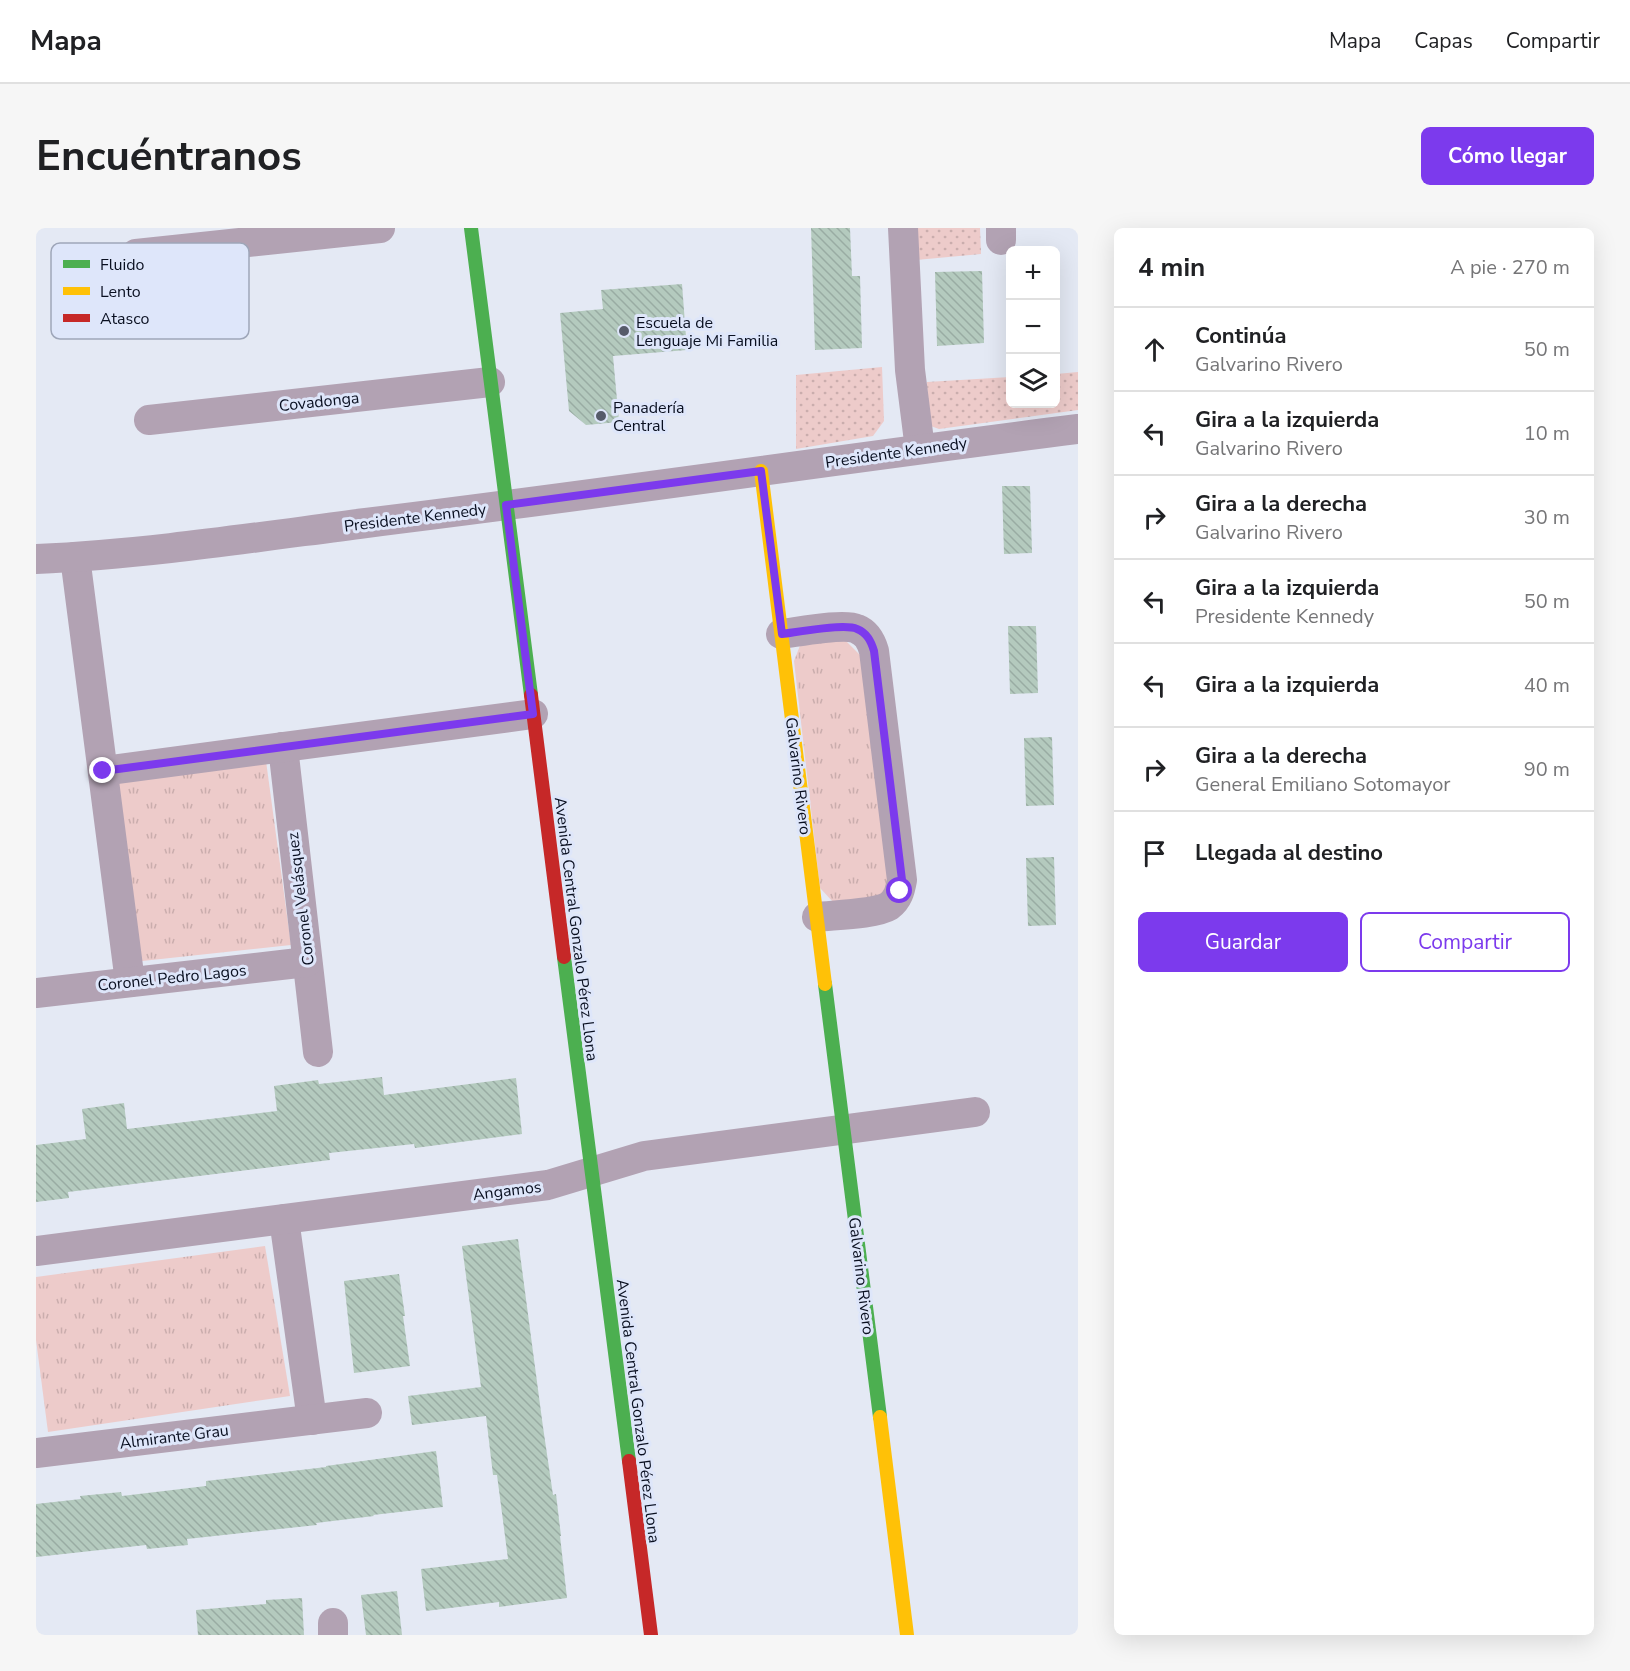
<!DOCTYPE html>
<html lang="es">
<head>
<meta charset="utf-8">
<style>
  :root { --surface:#fff; --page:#f6f6f6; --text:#202124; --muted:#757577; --line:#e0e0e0; --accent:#7c3aed }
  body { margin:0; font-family:"Nunito Sans",sans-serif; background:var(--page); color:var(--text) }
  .controls { position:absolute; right:18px; top:18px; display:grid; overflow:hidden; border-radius:9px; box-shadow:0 6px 24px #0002 }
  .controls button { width:54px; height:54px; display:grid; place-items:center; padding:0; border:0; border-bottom:2px solid var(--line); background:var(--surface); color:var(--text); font:30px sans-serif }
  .stop { position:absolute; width:18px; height:18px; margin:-14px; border:4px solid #7c3aed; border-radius:50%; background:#fff }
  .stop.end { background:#7c3aed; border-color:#fff; box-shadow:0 2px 6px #0008 }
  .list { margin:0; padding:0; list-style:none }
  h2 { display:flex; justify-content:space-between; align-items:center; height:78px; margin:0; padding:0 24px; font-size:26px }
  h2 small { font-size:20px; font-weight:400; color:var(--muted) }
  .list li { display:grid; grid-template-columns:39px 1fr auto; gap:18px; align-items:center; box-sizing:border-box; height:84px; padding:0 24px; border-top:2px solid var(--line) }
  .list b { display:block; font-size:22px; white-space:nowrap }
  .list p { margin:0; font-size:20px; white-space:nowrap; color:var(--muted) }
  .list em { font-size:20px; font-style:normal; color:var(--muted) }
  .actions { display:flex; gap:12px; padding:18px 24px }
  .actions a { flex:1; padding:14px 0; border:2px solid var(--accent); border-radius:9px; text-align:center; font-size:21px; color:var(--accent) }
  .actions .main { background:var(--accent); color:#fff }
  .icon { flex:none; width:33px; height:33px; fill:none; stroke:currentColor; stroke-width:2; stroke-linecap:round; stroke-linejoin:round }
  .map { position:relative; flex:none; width:1042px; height:1407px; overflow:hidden; border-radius:9px }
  header { display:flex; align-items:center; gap:36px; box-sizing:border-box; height:84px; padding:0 30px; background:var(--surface); border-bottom:2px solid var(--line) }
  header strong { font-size:28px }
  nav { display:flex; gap:33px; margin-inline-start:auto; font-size:21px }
  .intro { display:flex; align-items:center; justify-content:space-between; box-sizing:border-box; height:144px; padding:0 36px }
  h1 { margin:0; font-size:42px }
  .button { padding:15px 27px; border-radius:9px; background:var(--accent); color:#fff; font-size:21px; font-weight:700 }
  main { display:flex; gap:36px; padding:0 36px }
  aside { flex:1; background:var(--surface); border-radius:9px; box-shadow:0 6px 24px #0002 }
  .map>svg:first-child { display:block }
  .grass { fill:url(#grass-dots) }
  .park { fill:url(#park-tufts) }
  .building { fill:url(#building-back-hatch) }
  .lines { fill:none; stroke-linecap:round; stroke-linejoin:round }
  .street { stroke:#b2a2b3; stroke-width:30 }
  .fast { stroke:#4caf50; stroke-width:14 }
  .slow { stroke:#ffc107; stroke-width:14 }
  .jam { stroke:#c62828; stroke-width:14 }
  .route { stroke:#7c3aed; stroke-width:8 }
  .poi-dot { fill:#565b6a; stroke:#dee6fa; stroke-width:2 }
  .labels { text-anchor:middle; stroke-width:6; stroke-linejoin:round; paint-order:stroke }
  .poi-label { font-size:16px; fill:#090f20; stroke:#dee6fa; text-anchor:start }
  .street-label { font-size:16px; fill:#090f20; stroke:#dee6fa }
  .key { fill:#dee6fa; stroke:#9ea6b9; stroke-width:1.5 }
  .key-label { font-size:16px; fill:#090f20 }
</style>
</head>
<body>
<header>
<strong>Mapa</strong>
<nav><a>Mapa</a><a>Capas</a><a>Compartir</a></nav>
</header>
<div class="intro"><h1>Encuéntranos</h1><a class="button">Cómo llegar</a></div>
<main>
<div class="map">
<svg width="1042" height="1407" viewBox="0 0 1042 1407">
  <defs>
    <pattern id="grass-dots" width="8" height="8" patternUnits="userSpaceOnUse" patternTransform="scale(1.5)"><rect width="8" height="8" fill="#edcbca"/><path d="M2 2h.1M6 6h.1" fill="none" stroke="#caadad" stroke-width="1.8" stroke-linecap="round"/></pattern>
    <pattern id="park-tufts" width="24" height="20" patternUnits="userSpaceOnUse" patternTransform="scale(1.5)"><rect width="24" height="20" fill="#edcbca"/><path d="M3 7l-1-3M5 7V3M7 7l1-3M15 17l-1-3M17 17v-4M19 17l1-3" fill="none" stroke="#caadad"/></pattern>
    <pattern id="building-back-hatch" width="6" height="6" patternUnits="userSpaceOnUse" patternTransform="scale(1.5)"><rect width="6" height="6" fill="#b4cabe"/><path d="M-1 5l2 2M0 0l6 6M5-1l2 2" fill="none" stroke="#99aca3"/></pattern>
  </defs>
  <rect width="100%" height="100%" fill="#e4e9f4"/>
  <g class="grass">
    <path d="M 877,0 L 944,0 L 945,26 L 880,32 Z"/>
    <path d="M 846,139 L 848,193 L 837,208 L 760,221 L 760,147 Z"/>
    <path d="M 1042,144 L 1042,182 L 903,201 L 892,197 L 891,154 L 974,149 L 975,176 L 1020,176 L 1020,146 Z"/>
  </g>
  <g class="park">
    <path d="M 807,410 L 829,432 L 856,654 L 845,668 L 798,675 L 784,660 L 758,433 L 765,415 Z"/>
    <path d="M 230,533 L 255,717 L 97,734 L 75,554 Z"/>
    <path d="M 229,1018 L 254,1168 L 12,1204 L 0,1112 L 0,1049 Z"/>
  </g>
  <g class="building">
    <path d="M 775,0 L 814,0 L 816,48 L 824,48 L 826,120 L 779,122 Z"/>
    <path d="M 946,43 L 948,115 L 901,118 L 899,44 Z"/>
    <path d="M 646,56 L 651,122 L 577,128 L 583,194 L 550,197 L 533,183 L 524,85 L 567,81 L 565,62 Z"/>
    <path d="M 966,258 L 994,258 L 996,325 L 968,326 Z"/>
    <path d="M 972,398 L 1000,398 L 1002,465 L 974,466 Z"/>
    <path d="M 1016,509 L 1018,577 L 990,578 L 988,510 Z"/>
    <path d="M 1018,629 L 1020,697 L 992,698 L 990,630 Z"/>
    <path d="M 346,849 L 348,867 L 480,850 L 486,906 L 379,920 L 378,916 L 293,925 L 294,932 L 32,964 L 33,970 L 0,974 L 0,917 L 50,911 L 46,881 L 88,875 L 91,901 L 241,883 L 238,858 L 282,852 L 283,856 Z"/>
    <path d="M 482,1011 L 507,1199 L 517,1267 L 520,1266 L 525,1308 L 524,1308 L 531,1370 L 463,1379 L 463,1374 L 390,1383 L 385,1341 L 472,1331 L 461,1247 L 457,1247 L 450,1188 L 376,1197 L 372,1168 L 445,1159 L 426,1018 Z"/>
    <path d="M 363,1046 L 369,1088 L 367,1088 L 374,1138 L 318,1145 L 308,1053 Z"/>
    <path d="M 400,1223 L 407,1279 L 337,1287 L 338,1288 L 280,1295 L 281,1297 L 151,1311 L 152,1317 L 111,1321 L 110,1317 L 0,1329 L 0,1276 L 45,1271 L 44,1268 L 85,1264 L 86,1268 L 170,1258 L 170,1253 L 290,1239 L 290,1238 Z"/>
    <path d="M 361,1363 L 366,1407 L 330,1407 L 325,1367 Z"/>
    <path d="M 266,1370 L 268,1407 L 162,1407 L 160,1382 L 230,1376 L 230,1372 Z"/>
  </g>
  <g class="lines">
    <g class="street">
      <path d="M 867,0 L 874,142 L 884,221"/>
      <path d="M 965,0 L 965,12"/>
      <path d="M 100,26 L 344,0"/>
      <path d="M 113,192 L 454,154"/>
      <path d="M 39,329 L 94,754"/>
      <path d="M 0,331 C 111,326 221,309 330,295 C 568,266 805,231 1042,201"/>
      <path d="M 745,406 C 762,404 808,395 821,401 C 831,405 835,413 838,423 L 866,652 C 864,663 862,671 853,678 C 840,686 798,687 781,689"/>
      <path d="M 247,519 L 282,824"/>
      <path d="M 67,543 L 497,486"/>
      <path d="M 0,765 L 271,734"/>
      <path d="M 248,991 L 276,1192"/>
      <path d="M 0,1023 L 512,957 L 608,928 L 939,884"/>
      <path d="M 0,1225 L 331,1185"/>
      <path d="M 297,1395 L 297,1407"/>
    </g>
    <g class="fast">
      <path d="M 435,0 L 495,467"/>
      <path d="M 528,729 L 593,1233"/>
      <path d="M 789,756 L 844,1189"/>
    </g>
    <g class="slow">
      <path d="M 725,243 L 789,756"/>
      <path d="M 844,1189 L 871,1407"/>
    </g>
    <g class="jam">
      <path d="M 495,467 L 528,729"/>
      <path d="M 593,1233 L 615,1407"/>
    </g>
  </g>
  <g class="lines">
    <path class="route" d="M 67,543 L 497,486 L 470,277 L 725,243 L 746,406 C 762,404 809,395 821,401 C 831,405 835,413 838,423 L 866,652 L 864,663"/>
  </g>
  <g class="poi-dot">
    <circle cx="588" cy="103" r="6"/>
    <circle cx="565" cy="188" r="6"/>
  </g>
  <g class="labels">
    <g class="poi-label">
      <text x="600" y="100">Escuela de<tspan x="600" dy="18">Lenguaje Mi Familia</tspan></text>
      <text x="577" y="185">Panadería<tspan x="577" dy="18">Central</tspan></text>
    </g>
    <g class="street-label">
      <text transform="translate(283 173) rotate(-6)" y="6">Covadonga</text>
      <text transform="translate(860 224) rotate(-8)" y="6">Presidente Kennedy</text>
      <text transform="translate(379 289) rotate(-7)" y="6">Presidente Kennedy</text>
      <text transform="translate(763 548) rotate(83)" y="6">Galvarino Rivero</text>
      <text transform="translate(264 671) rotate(-97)" y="6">Coronel Velásquez</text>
      <text transform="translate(541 701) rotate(83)" y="6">Avenida Central Gonzalo Pérez Llona</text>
      <text transform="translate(136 749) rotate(-6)" y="6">Coronel Pedro Lagos</text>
      <text transform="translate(471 962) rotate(-7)" y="6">Angamos</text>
      <text transform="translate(826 1048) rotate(83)" y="6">Galvarino Rivero</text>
      <text transform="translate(603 1183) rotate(83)" y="6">Avenida Central Gonzalo Pérez Llona</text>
      <text transform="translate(138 1208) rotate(-7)" y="6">Almirante Grau</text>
    </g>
  </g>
  <rect x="15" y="15" width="198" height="96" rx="9" class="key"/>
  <rect x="27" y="32" width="27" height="8" fill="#4caf50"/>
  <rect x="27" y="59" width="27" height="8" fill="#ffc107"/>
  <rect x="27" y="86" width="27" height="8" fill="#c62828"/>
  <g class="key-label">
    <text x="64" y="42">Fluido</text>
    <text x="64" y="69">Lento</text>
    <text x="64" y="96">Atasco</text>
  </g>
</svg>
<div class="controls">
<button>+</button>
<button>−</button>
<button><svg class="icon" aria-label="layers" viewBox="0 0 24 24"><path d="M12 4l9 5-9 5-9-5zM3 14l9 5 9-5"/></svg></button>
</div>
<div class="stop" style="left:864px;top:663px"></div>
<div class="stop end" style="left:67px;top:543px"></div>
</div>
<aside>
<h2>4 min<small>A pie · 270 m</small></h2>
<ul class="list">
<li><svg class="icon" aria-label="ahead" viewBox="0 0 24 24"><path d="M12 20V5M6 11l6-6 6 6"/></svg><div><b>Continúa</b><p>Galvarino Rivero</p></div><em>50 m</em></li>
<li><svg class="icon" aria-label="left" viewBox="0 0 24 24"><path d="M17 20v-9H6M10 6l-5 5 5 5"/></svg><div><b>Gira a la izquierda</b><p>Galvarino Rivero</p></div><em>10 m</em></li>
<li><svg class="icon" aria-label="right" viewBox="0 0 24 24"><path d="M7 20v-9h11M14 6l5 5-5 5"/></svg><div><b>Gira a la derecha</b><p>Galvarino Rivero</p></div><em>30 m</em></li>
<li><svg class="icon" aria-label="left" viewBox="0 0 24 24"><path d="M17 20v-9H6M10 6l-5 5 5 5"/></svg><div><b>Gira a la izquierda</b><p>Presidente Kennedy</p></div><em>50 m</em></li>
<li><svg class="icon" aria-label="left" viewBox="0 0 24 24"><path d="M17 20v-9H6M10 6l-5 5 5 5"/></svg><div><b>Gira a la izquierda</b></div><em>40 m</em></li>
<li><svg class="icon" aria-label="right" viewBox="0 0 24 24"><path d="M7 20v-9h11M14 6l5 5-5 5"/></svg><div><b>Gira a la derecha</b><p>General Emiliano Sotomayor</p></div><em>90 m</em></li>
<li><svg class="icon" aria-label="arrive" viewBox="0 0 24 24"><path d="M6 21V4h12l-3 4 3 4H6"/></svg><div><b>Llegada al destino</b></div></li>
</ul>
<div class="actions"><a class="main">Guardar</a><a>Compartir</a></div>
</aside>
</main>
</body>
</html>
